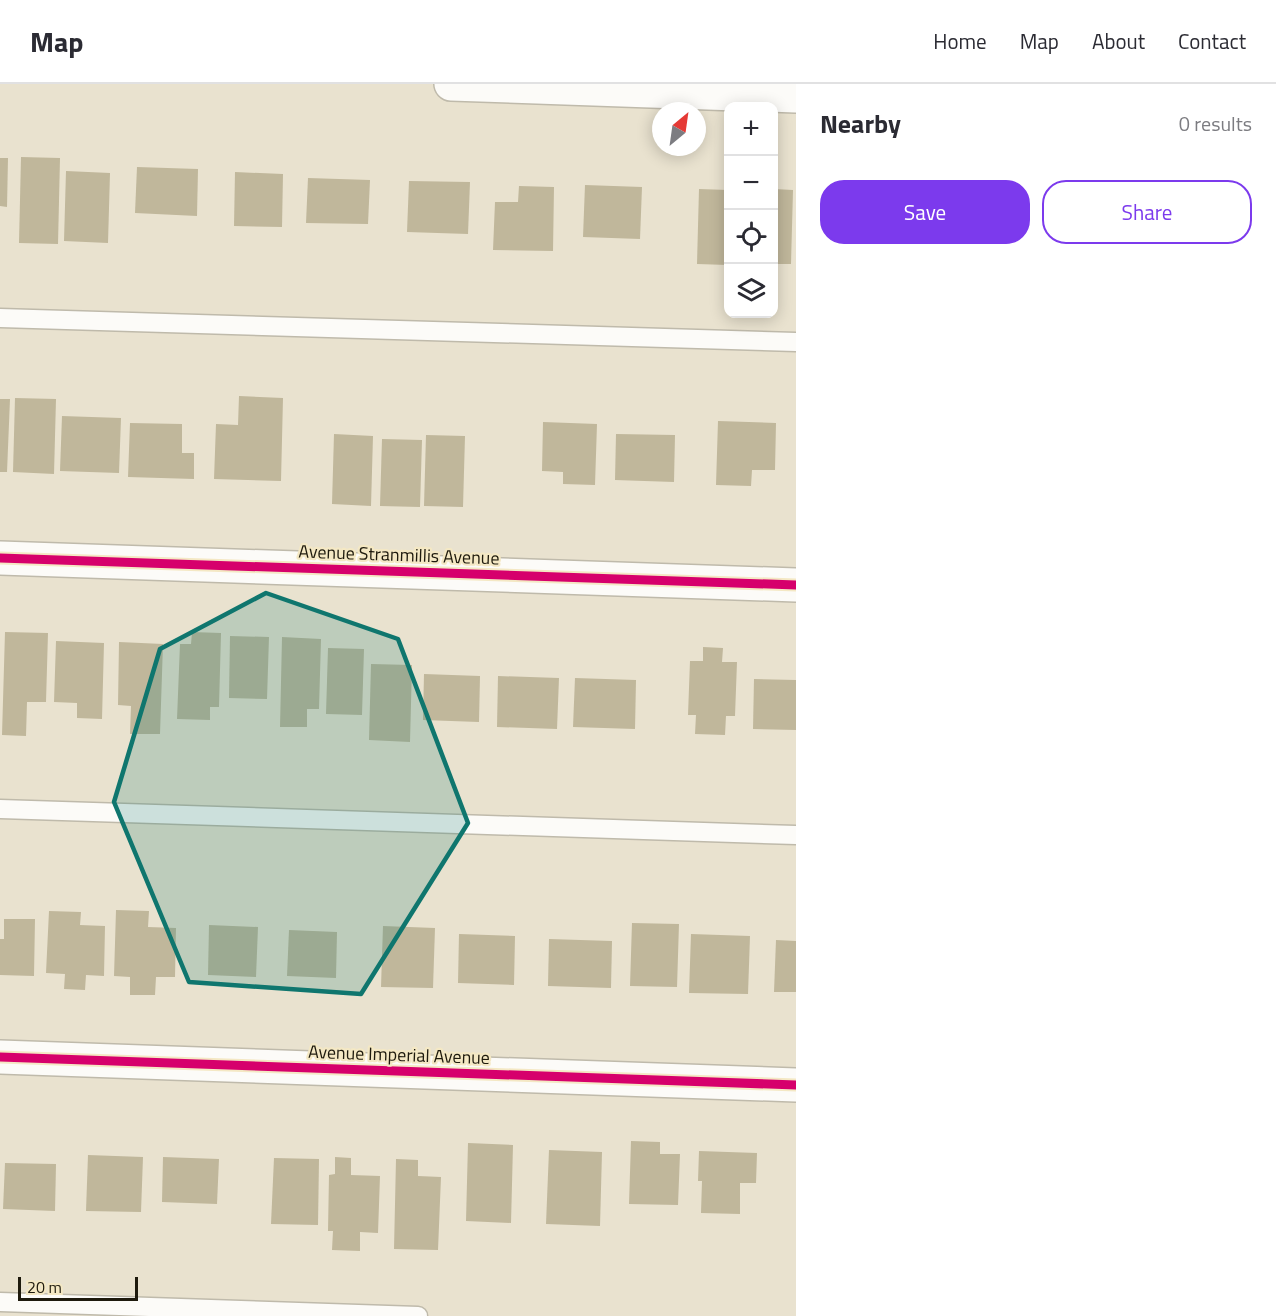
<!DOCTYPE html>
<html lang="en">
<head>
<meta charset="utf-8">
<style>
  :root { --surface:#fff; --page:#f2f2f3; --text:#2b2b33; --muted:#7c7c81; --line:#e1e1e2; --accent:#7c3aed }
  body { margin:0; font-family:"Titillium Web",sans-serif; background:var(--page); color:var(--text) }
  .controls { position:absolute; right:18px; top:18px; display:grid; overflow:hidden; border-radius:12px; box-shadow:0 3px 15px #0003 }
  .controls button { width:54px; height:54px; display:grid; place-items:center; padding:0; border:0; border-bottom:2px solid var(--line); background:var(--surface); color:var(--text); font:30px sans-serif }
  .compass { position:absolute; left:652px; top:18px; width:54px; height:54px; border-radius:50%; background:var(--surface); box-shadow:0 3px 15px #0003; rotate:29deg }
  .scale { position:absolute; left:18px; bottom:15px; width:120px; box-sizing:border-box; padding-left:6px; border:3px solid #1e1a0d; border-top:0; font-size:16px; line-height:21px; white-space:nowrap; color:#1e1a0d; -webkit-text-stroke:4px #f4e8c4; paint-order:stroke }
  .list { margin:0; padding:0; list-style:none }
  h2 { display:flex; justify-content:space-between; align-items:center; height:78px; margin:0; padding:0 24px; font-size:26px }
  h2 small { font-size:20px; font-weight:400; color:var(--muted) }
  .actions { display:flex; gap:12px; padding:18px 24px }
  .actions a { flex:1; padding:14px 0; border:2px solid var(--accent); border-radius:24px; text-align:center; font-size:21px; color:var(--accent) }
  .actions .main { background:var(--accent); color:#fff }
  .icon { flex:none; width:33px; height:33px; fill:none; stroke:currentColor; stroke-width:2; stroke-linecap:round; stroke-linejoin:round }
  .map { position:relative; flex:none; width:796px; height:1232px; overflow:hidden }
  header { display:flex; align-items:center; gap:36px; box-sizing:border-box; height:84px; padding:0 30px; background:var(--surface); border-bottom:2px solid var(--line) }
  header strong { font-size:28px }
  nav { display:flex; gap:33px; margin-inline-start:auto; font-size:21px }
  main { display:flex }
  aside { flex:1; background:var(--surface) }
  .map>svg:first-child { display:block }
  .building { fill:#c0b79b }
  .lines { fill:none; stroke-linecap:round; stroke-linejoin:round }
  .service-casing { stroke:#bfbaab; stroke-width:21 }
  .minor-casing { stroke:#bfbaab; stroke-width:36 }
  .service { stroke:#fcfbf8; stroke-width:18 }
  .minor { stroke:#fcfbf8; stroke-width:33 }
  .cycleway-casing { stroke:#f4e8c4; stroke-width:13 }
  .cycleway { stroke:#d6006c; stroke-width:9 }
  .marked { fill:#0f766e; fill-opacity:0.2; stroke:#0f766e; stroke-width:4.5; stroke-linejoin:round }
  .labels { text-anchor:middle; stroke-width:4.5; stroke-linejoin:round; paint-order:stroke }
  .street-label { font-size:18px; fill:#1e1a0d; stroke:#f4e8c4 }
</style>
</head>
<body>
<header>
<strong>Map</strong>
<nav><a>Home</a><a>Map</a><a>About</a><a>Contact</a></nav>
</header>
<main>
<div class="map">
<svg width="796" height="1232" viewBox="0 0 796 1232">
  <rect width="100%" height="100%" fill="#e9e2cf"/>
  <g class="building">
    <path d="M 21,73 L 60,74 L 58,160 L 19,159 Z"/>
    <path d="M 0,74 L 8,74 L 7,123 L 0,122 Z"/>
    <path d="M 137,83 L 198,85 L 197,132 L 135,129 Z"/>
    <path d="M 66,87 L 110,89 L 108,159 L 64,157 Z"/>
    <path d="M 235,88 L 283,90 L 282,143 L 234,142 Z"/>
    <path d="M 308,94 L 370,96 L 368,140 L 306,139 Z"/>
    <path d="M 409,97 L 470,98 L 468,150 L 407,148 Z"/>
    <path d="M 585,101 L 642,103 L 640,155 L 583,153 Z"/>
    <path d="M 519,102 L 554,103 L 553,167 L 493,166 L 495,118 L 518,118 Z"/>
    <path d="M 699,105 L 728,106 L 728,181 L 697,180 Z"/>
    <path d="M 774,105 L 793,106 L 791,180 L 774,180 Z"/>
    <path d="M 239,312 L 283,314 L 281,397 L 214,395 L 216,340 L 238,341 Z"/>
    <path d="M 15,314 L 56,315 L 54,390 L 13,388 Z"/>
    <path d="M 0,315 L 10,315 L 7,388 L 0,388 Z"/>
    <path d="M 62,332 L 121,334 L 119,389 L 60,387 Z"/>
    <path d="M 718,337 L 776,339 L 775,386 L 752,386 L 751,402 L 716,401 Z"/>
    <path d="M 543,338 L 597,340 L 595,401 L 563,400 L 563,388 L 542,387 Z"/>
    <path d="M 130,339 L 182,340 L 182,369 L 194,369 L 194,395 L 128,393 Z"/>
    <path d="M 334,350 L 373,352 L 371,422 L 332,420 Z"/>
    <path d="M 616,350 L 675,351 L 674,398 L 615,396 Z"/>
    <path d="M 426,351 L 465,352 L 463,423 L 424,422 Z"/>
    <path d="M 382,355 L 422,356 L 420,423 L 380,422 Z"/>
    <path d="M 5,548 L 48,549 L 46,618 L 27,618 L 26,652 L 2,651 Z"/>
    <path d="M 192,548 L 221,549 L 219,623 L 210,623 L 210,636 L 177,635 L 180,560 L 191,560 Z"/>
    <path d="M 230,552 L 269,553 L 267,615 L 229,614 Z"/>
    <path d="M 282,553 L 321,555 L 319,625 L 307,625 L 307,643 L 280,643 Z"/>
    <path d="M 56,557 L 104,559 L 102,635 L 77,634 L 77,619 L 54,618 Z"/>
    <path d="M 119,558 L 163,560 L 160,650 L 130,650 L 131,622 L 118,621 Z"/>
    <path d="M 703,563 L 723,564 L 722,578 L 737,578 L 735,632 L 726,632 L 725,651 L 695,650 L 696,631 L 688,631 L 690,577 L 703,577 Z"/>
    <path d="M 328,564 L 364,565 L 362,631 L 326,630 Z"/>
    <path d="M 371,580 L 412,581 L 410,658 L 369,656 Z"/>
    <path d="M 424,590 L 480,592 L 479,638 L 423,636 Z"/>
    <path d="M 498,592 L 559,594 L 557,645 L 497,643 Z"/>
    <path d="M 575,594 L 636,596 L 635,645 L 573,643 Z"/>
    <path d="M 754,595 L 796,596 L 796,646 L 753,645 Z"/>
    <path d="M 116,826 L 149,827 L 148,843 L 176,844 L 175,893 L 156,893 L 155,911 L 130,911 L 130,893 L 114,892 Z"/>
    <path d="M 49,827 L 81,828 L 80,841 L 105,842 L 104,892 L 86,891 L 85,906 L 64,905 L 65,890 L 46,889 Z"/>
    <path d="M 4,835 L 35,835 L 34,892 L 0,891 L 0,855 L 4,855 Z"/>
    <path d="M 632,839 L 679,840 L 677,903 L 630,902 Z"/>
    <path d="M 209,841 L 258,843 L 256,893 L 208,891 Z"/>
    <path d="M 383,842 L 435,844 L 433,904 L 381,903 Z"/>
    <path d="M 289,846 L 337,848 L 336,894 L 287,892 Z"/>
    <path d="M 459,850 L 515,852 L 514,901 L 458,899 Z"/>
    <path d="M 691,850 L 750,852 L 748,910 L 689,909 Z"/>
    <path d="M 549,855 L 612,857 L 611,904 L 548,902 Z"/>
    <path d="M 776,856 L 796,857 L 796,908 L 774,908 Z"/>
    <path d="M 631,1057 L 660,1058 L 660,1070 L 680,1070 L 678,1121 L 629,1120 Z"/>
    <path d="M 468,1059 L 513,1061 L 511,1139 L 466,1137 Z"/>
    <path d="M 549,1066 L 602,1068 L 600,1142 L 546,1140 Z"/>
    <path d="M 699,1067 L 757,1069 L 756,1099 L 740,1099 L 740,1130 L 701,1129 L 702,1097 L 698,1097 Z"/>
    <path d="M 88,1071 L 143,1073 L 141,1128 L 86,1127 Z"/>
    <path d="M 163,1073 L 219,1075 L 217,1120 L 162,1118 Z"/>
    <path d="M 335,1073 L 351,1074 L 351,1091 L 380,1092 L 378,1149 L 360,1148 L 360,1167 L 332,1166 L 333,1147 L 328,1147 L 329,1091 L 335,1090 Z"/>
    <path d="M 274,1074 L 319,1075 L 318,1141 L 271,1140 Z"/>
    <path d="M 396,1075 L 418,1076 L 418,1092 L 441,1093 L 438,1166 L 394,1165 Z"/>
    <path d="M 5,1079 L 56,1080 L 55,1127 L 3,1125 Z"/>
  </g>
  <g class="lines">
    <defs>
      <g id="service">
        <path d="M 0,234 L 796,258"/>
        <path d="M 0,725 L 796,751"/>
        <path d="M 0,1218 L 418,1232"/>
      </g>
      <g id="minor">
        <path d="M 451,0 L 796,12"/>
        <path d="M 0,474 L 796,501"/>
        <path d="M 0,973 L 796,1001"/>
      </g>
    </defs>
    <use href="#service" class="service-casing"/>
    <use href="#minor" class="minor-casing"/>
    <use href="#service" class="service"/>
    <use href="#minor" class="minor"/>
    <defs>
      <g id="cycleway">
        <path d="M 0,474 L 796,501"/>
        <path d="M 0,973 L 796,1001"/>
      </g>
    </defs>
    <use href="#cycleway" class="cycleway-casing"/>
    <use href="#cycleway" class="cycleway"/>
  </g>
  <path class="marked" d="M 266,509 L 398,555 L 468,739 L 361,910 L 189,898 L 114,718 L 160,565 Z"/>
  <g class="labels">
    <g class="street-label">
      <text transform="translate(399 471) rotate(2)" y="6">Avenue Stranmillis Avenue</text>
      <text transform="translate(399 971) rotate(2)" y="6">Avenue Imperial Avenue</text>
    </g>
  </g>
</svg>
<div class="controls">
<button>+</button>
<button>−</button>
<button><svg class="icon" aria-label="locate" viewBox="0 0 24 24"><circle cx="12" cy="12" r="6"/><path d="M12 2v4M12 18v4M2 12h4M18 12h4"/></svg></button>
<button><svg class="icon" aria-label="layers" viewBox="0 0 24 24"><path d="M12 4l9 5-9 5-9-5zM3 14l9 5 9-5"/></svg></button>
</div>
<svg class="compass" viewBox="-18 -18 36 36"><path d="M0-13l5 13h-10z" fill="#e53935"/><path d="M0 13l5-13h-10z" fill="#7c7c81"/></svg>
<div class="scale">20 m</div>
</div>
<aside>
<h2>Nearby<small>0 results</small></h2>
<ul class="list">
</ul>
<div class="actions"><a class="main">Save</a><a>Share</a></div>
</aside>
</main>
</body>
</html>
